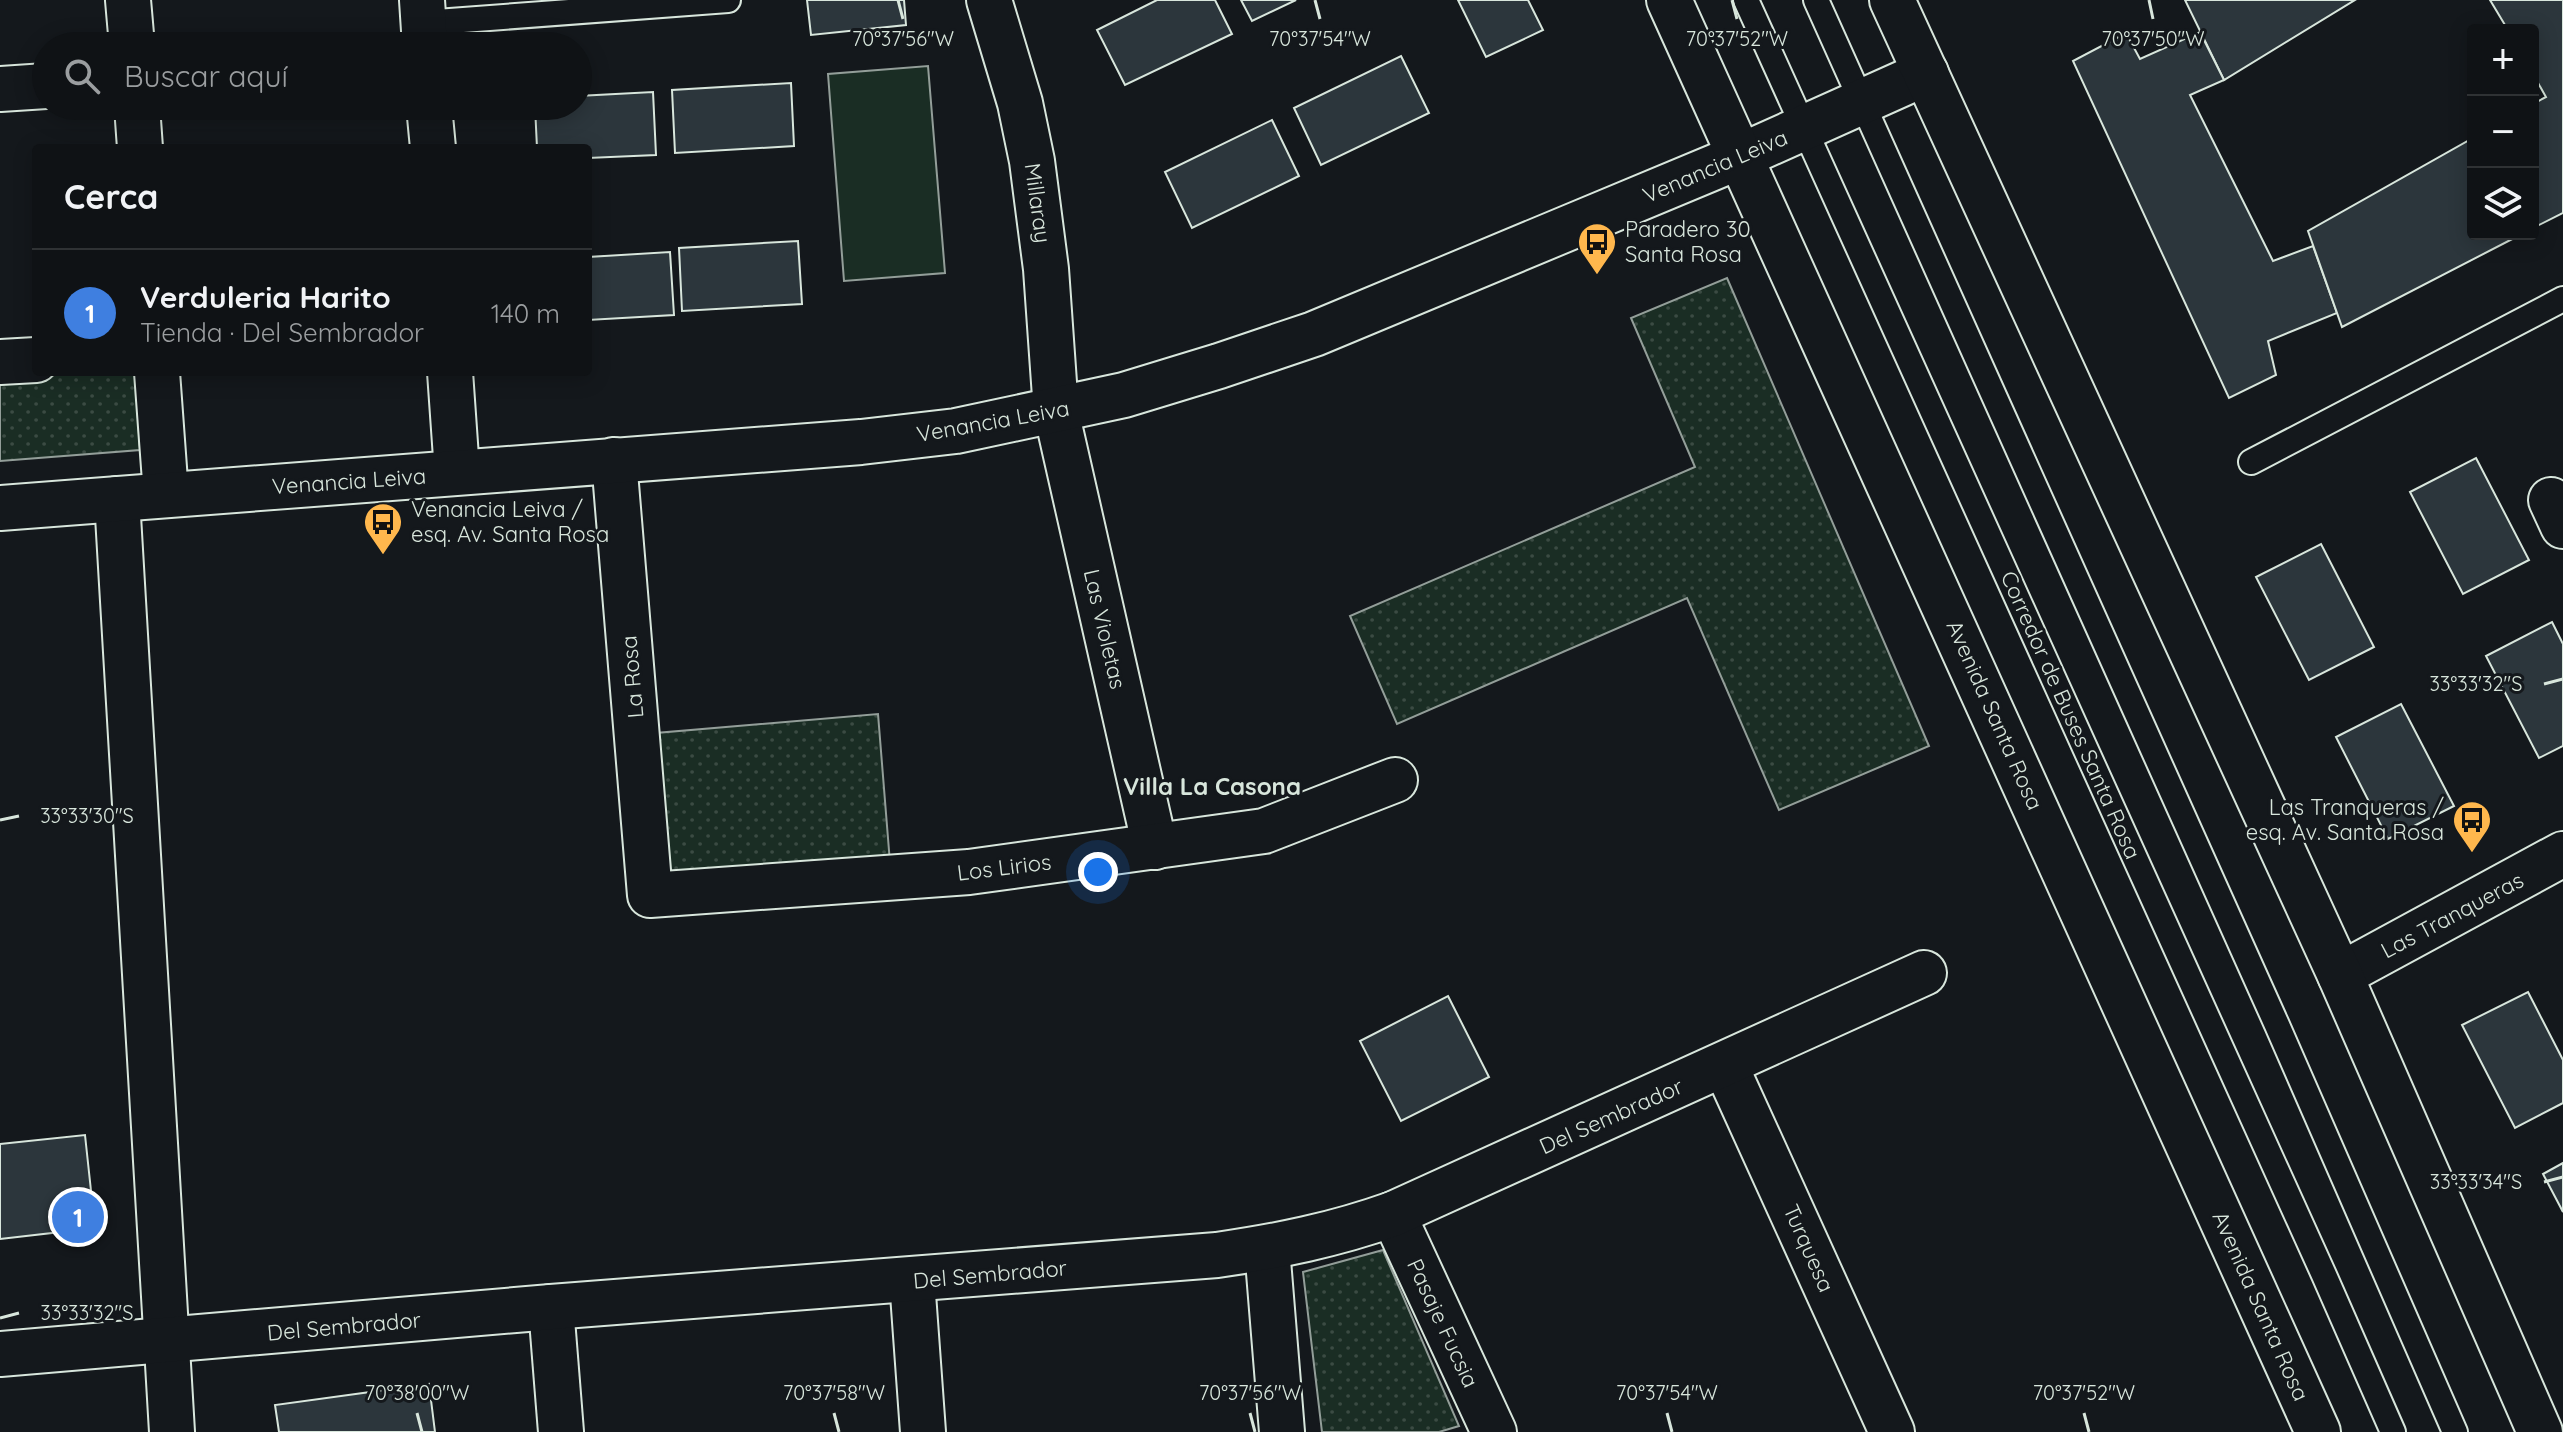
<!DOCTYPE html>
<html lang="es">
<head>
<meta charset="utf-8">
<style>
  :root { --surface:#0f1215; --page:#1d2022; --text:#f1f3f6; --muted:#9b9ea0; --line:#2f3234; --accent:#7c3aed }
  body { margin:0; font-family:Quicksand,sans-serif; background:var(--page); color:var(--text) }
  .controls { position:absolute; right:24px; top:24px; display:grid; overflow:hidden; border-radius:8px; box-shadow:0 4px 20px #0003 }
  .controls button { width:72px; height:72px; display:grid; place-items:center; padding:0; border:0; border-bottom:2px solid var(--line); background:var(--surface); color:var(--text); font:40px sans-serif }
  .you { position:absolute; left:1098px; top:872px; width:28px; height:28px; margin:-20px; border:6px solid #fff; border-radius:50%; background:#1a73e8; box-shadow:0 0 0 12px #1a73e833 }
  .badge { display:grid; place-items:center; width:52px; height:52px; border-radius:50%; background:var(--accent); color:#fff; font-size:26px; font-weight:700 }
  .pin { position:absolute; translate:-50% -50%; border:4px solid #fff; box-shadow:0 2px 8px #0006 }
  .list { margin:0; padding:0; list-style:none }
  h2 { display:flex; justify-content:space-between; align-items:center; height:104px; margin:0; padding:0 32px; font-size:34px }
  h2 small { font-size:26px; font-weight:400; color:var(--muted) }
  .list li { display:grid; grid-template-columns:52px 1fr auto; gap:24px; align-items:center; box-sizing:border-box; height:128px; padding:0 32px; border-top:2px solid var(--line) }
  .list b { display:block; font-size:30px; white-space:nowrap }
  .list p { margin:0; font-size:26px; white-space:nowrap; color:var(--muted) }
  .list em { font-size:26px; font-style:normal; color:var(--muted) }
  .icon { flex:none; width:44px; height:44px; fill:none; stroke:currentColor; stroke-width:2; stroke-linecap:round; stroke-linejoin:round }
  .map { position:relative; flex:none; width:2563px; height:1432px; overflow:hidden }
  .search { position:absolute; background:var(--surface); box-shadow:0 4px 20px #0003; left:32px; top:32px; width:560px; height:88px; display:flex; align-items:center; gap:20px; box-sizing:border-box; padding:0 28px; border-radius:44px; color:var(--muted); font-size:30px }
  .panel { position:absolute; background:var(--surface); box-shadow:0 4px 20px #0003; left:32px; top:144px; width:560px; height:232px; border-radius:8px }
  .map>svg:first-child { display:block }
  .grass { fill:url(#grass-dots); stroke:#939e99; stroke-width:2 }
  .pitch { fill:#1a2d24; stroke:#939e99; stroke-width:2 }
  .building { fill:#2c363c; stroke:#d8e6dc; stroke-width:2 }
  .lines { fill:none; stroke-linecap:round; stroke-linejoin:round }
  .service-casing { stroke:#d8e6dc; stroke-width:28 }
  .minor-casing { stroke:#d8e6dc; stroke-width:48 }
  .tertiary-casing { stroke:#d8e6dc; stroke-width:48 }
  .primary-casing { stroke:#d8e6dc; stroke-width:48 }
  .service { stroke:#14181c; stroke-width:24 }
  .minor { stroke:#14181c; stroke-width:44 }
  .tertiary { stroke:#14181c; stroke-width:44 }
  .primary { stroke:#14181c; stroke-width:44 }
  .ticks { fill:none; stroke:#d8e6dc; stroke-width:3 }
  .labels { text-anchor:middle; stroke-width:6; stroke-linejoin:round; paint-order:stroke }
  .street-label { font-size:22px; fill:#d8e6dc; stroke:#14181c }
  .poi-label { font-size:22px; fill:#d8e6dc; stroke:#14181c; text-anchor:start }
  .neighbourhood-label { font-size:24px; font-weight:bold; fill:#d8e6dc; stroke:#14181c }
  .ticks-label { font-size:20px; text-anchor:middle; fill:#d8e6dc; stroke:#14181c; stroke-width:6; stroke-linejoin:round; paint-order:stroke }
</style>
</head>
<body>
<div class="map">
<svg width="2563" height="1432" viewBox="0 0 2563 1432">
  <defs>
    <pattern id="grass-dots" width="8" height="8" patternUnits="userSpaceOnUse" patternTransform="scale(2)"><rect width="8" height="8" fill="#1a2d24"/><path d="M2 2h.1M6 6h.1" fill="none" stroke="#3b4b43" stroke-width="1.8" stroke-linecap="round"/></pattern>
  </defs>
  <rect width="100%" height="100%" fill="#14181c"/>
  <g class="grass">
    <path d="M 1727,278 L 1929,746 L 1779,810 L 1687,598 L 1397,724 L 1350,616 L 1695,467 L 1631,318 Z"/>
    <path d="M 59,372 L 135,372 L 140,450 L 0,461 L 0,376 Z"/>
    <path d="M 878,714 L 890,863 L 668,880 L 656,733 Z"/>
    <path d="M 1383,1250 L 1459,1426 L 1439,1432 L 1322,1432 L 1303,1272 Z"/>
  </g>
  <path class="pitch" d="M 928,66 L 945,273 L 844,281 L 828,74 Z"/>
  <g class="building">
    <path d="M 807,0 L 904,0 L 906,25 L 811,35 Z"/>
    <path d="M 1157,0 L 1215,0 L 1232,34 L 1125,85 L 1097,30 Z"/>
    <path d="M 1241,0 L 1296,0 L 1252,21 Z"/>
    <path d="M 1458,0 L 1528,0 L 1543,30 L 1486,57 Z"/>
    <path d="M 2185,0 L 2355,0 L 2224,80 Z"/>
    <path d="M 2490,0 L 2563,0 L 2563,213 L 2533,228 L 2533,104 L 2546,97 L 2533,74 L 2533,30 L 2508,30 Z"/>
    <path d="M 2200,32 L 2224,80 L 2190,95 L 2273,261 L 2313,246 L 2337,313 L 2268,341 L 2276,375 L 2229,398 L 2073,61 L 2126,33 L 2140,59 Z"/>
    <path d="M 1401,56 L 1429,113 L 1321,165 L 1294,108 Z"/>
    <path d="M 791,83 L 794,146 L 675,153 L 672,90 Z"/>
    <path d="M 653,92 L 656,155 L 588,158 L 588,148 L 537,148 L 535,106 L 578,106 L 578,96 Z"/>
    <path d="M 1272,120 L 1299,176 L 1192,228 L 1165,172 Z"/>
    <path d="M 2473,138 L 2473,234 L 2522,234 L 2342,327 L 2308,231 Z"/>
    <path d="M 798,241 L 802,304 L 682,311 L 679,248 Z"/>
    <path d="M 670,252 L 674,315 L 588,320 L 588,257 Z"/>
    <path d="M 2476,458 L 2529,560 L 2463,594 L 2410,492 Z"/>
    <path d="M 2321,544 L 2374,647 L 2309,680 L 2256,577 Z"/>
    <path d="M 2552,622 L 2563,644 L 2563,746 L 2539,758 L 2486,656 Z"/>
    <path d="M 2401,704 L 2454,806 L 2388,839 L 2336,737 Z"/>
    <path d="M 2528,992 L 2563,1060 L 2563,1103 L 2515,1128 L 2462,1025 Z"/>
    <path d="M 1448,996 L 1489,1077 L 1401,1121 L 1360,1041 Z"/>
    <path d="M 85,1135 L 95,1228 L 0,1239 L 0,1144 Z"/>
    <path d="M 2563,1163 L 2563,1212 L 2543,1174 Z"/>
    <path d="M 429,1384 L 435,1432 L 279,1432 L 275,1405 Z"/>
  </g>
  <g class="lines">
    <defs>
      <g id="service">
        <path d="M 1746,0 L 2324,1275 L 2393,1432"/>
        <path d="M 1816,0 L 2277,1025 L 2455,1432"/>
        <path d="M 423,23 L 728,0"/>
        <path d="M 2251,462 L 2563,299"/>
      </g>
      <g id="minor">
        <path d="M 128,0 L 132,46"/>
        <path d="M 422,0 L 425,46"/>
        <path d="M 989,0 L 1020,103 L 1032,161 L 1046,269 L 1056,411 L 1155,847"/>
        <path d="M 0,89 L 46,86"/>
        <path d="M 137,106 L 140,148"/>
        <path d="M 429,106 L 433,148"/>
        <path d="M 0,362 L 36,360"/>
        <path d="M 157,372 L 166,495"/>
        <path d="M 450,372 L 457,472"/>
        <path d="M 614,460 L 650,895 L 969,872 L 1264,831 L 1395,780"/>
        <path d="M 117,499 L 172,1432"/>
        <path d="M 2551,500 L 2563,526"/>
        <path d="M 2340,975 L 2563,854"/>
        <path d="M 1725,1065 L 1892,1432"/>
        <path d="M 1393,1214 L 1494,1432"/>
        <path d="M 1267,1248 L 1282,1432"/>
        <path d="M 912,1280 L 923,1432"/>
        <path d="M 551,1307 L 561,1432"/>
        <path d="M 0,1354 L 551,1307 L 1217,1255 C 1279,1246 1334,1235 1393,1214 L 1924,973"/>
      </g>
      <path id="tertiary" d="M 0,508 L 861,442 L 956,431 L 1124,395 L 1219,366 L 1314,334 L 1741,156 L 1926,73"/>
      <g id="primary">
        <path d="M 1669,0 L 2318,1432"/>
        <path d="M 1892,0 L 2340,975 L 2540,1432"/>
      </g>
    </defs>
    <use href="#service" class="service-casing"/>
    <use href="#minor" class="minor-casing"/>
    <use href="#tertiary" class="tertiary-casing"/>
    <use href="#primary" class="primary-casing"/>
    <use href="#service" class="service"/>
    <use href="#minor" class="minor"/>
    <use href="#tertiary" class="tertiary"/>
    <use href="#primary" class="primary"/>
  </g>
  <path class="ticks" d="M 898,0 L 903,19M 1315,0 L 1320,19M 1732,0 L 1737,19M 2149,0 L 2153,19M 2544,684 L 2563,679M 0,820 L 19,816M 2544,1182 L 2563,1177M 0,1318 L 19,1313M 417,1413 L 422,1432M 834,1413 L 839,1432M 1250,1413 L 1255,1432M 1667,1413 L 1672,1432M 2084,1413 L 2089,1432"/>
  <defs>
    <symbol id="bus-pin" viewBox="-11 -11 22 30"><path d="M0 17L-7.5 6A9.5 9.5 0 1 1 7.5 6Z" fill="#ffb74d" stroke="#14181c"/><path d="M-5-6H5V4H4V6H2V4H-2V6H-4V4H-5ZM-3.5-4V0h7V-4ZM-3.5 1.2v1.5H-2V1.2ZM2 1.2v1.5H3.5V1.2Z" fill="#111"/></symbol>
  </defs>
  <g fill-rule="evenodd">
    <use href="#bus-pin" x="1575" y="220" width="44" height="60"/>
    <use href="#bus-pin" x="361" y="500" width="44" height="60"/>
    <use href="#bus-pin" x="2450" y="798" width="44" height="60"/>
  </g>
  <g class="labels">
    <g class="street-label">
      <text transform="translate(1715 166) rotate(-23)" y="8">Venancia Leiva</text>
      <text transform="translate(1038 203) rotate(82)" y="8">Millaray</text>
      <text transform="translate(993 421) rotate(-10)" y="8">Venancia Leiva</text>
      <text transform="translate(349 481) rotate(-4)" y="8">Venancia Leiva</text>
      <text transform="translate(1105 629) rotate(77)" y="8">Las Violetas</text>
      <text transform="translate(632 677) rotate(-95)" y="8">La Rosa</text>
      <text transform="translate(1995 715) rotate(66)" y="8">Avenida Santa Rosa</text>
      <text transform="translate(2071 715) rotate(66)" y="8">Corredor de Buses Santa Rosa</text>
      <text transform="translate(1004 867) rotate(-7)" y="8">Los Lirios</text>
      <text transform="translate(2452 915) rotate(-28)" y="8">Las Tranqueras</text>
      <text transform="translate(1611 1116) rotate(-24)" y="8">Del Sembrador</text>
      <text transform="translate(1809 1248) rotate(66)" y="8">Turquesa</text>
      <text transform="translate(990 1274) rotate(-5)" y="8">Del Sembrador</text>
      <text transform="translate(2261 1306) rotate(66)" y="8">Avenida Santa Rosa</text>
      <text transform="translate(1443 1323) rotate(65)" y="8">Pasaje Fucsia</text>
      <text transform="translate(344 1326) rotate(-5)" y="8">Del Sembrador</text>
    </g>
    <g class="poi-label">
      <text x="1625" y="237">Paradero 30<tspan x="1625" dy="25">Santa Rosa</tspan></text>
      <text x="411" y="517">Venancia Leiva /<tspan x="411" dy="25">esq. Av. Santa Rosa</tspan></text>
      <text x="2444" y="815" text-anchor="end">Las Tranqueras /<tspan x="2444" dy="25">esq. Av. Santa Rosa</tspan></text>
    </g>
    <g class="neighbourhood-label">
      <text x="1212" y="795">Villa La Casona</text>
    </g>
  </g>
  <g class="ticks-label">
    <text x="903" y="46">70°37'56"W</text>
    <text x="1320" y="46">70°37'54"W</text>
    <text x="1737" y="46">70°37'52"W</text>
    <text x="2153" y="46">70°37'50"W</text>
    <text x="2476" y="691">33°33'32"S</text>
    <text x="87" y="823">33°33'30"S</text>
    <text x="2476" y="1189">33°33'34"S</text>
    <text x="87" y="1320">33°33'32"S</text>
    <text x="417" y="1400">70°38'00"W</text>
    <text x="834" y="1400">70°37'58"W</text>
    <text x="1250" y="1400">70°37'56"W</text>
    <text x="1667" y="1400">70°37'54"W</text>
    <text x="2084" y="1400">70°37'52"W</text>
  </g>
</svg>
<div class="controls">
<button>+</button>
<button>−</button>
<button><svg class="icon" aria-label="layers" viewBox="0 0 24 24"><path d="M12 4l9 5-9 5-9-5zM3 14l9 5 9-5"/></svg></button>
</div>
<div class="you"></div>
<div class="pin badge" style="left:78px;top:1217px;background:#3f7fe0">1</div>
<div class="search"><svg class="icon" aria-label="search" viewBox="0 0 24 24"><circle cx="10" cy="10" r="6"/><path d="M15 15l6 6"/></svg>Buscar aquí</div>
<section class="panel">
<h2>Cerca<small></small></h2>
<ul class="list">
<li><span class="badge" style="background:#3f7fe0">1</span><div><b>Verduleria Harito</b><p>Tienda · Del Sembrador</p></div><em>140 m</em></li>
</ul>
</section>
</div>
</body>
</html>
